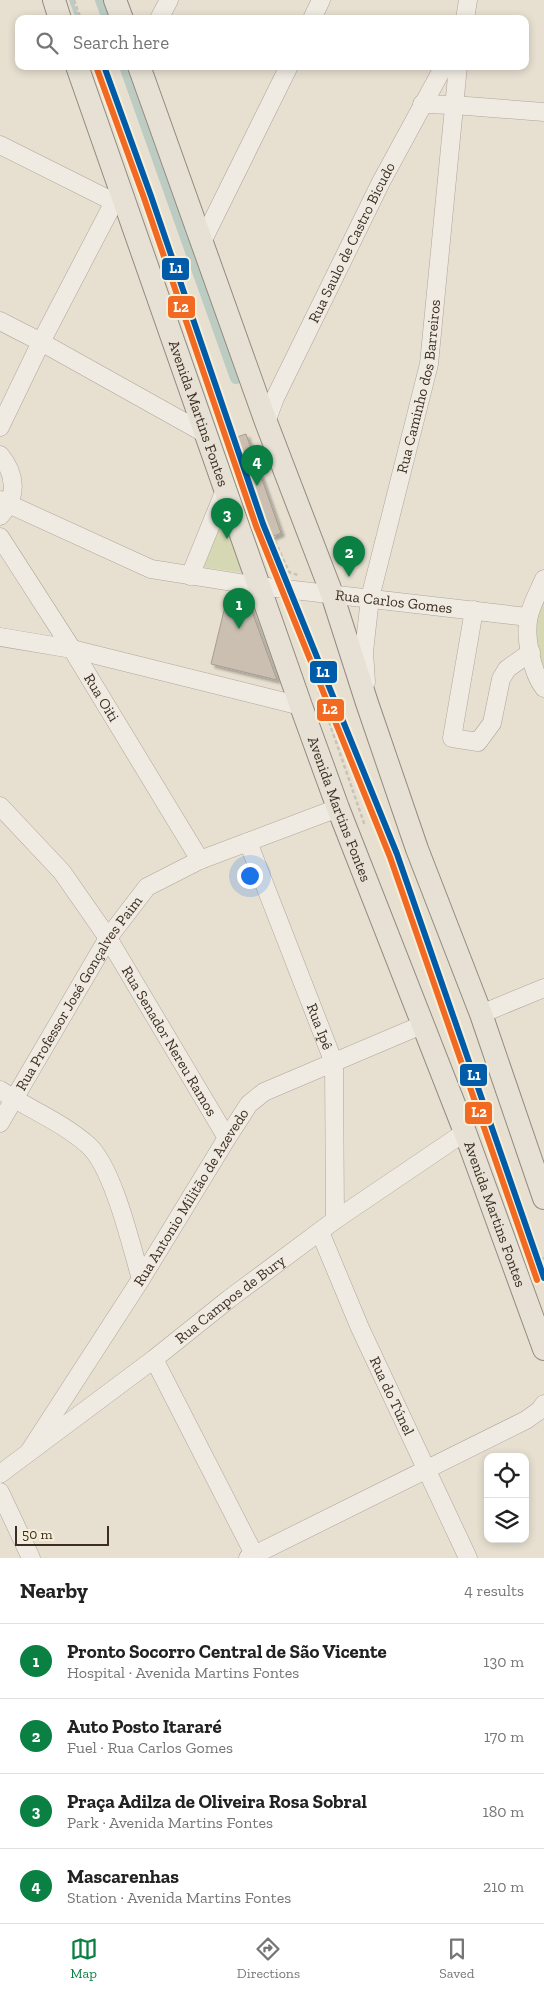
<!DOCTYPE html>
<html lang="en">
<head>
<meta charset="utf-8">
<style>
  :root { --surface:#fff; --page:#f6f6f6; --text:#222; --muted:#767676; --line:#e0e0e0; --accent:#0b8043 }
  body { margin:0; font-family:"Zilla Slab",serif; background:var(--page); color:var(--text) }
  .controls { position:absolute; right:15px; bottom:15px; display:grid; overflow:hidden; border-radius:10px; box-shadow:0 2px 8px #0003 }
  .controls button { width:45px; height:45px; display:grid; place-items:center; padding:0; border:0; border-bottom:1px solid var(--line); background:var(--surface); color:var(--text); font:25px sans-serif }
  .scale { position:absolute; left:15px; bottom:12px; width:94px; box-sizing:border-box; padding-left:5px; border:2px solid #3d2e20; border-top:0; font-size:14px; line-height:18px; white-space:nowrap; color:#3d2e20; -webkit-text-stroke:4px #f7eed8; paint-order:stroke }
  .you { position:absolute; left:249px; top:875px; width:18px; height:18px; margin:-12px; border:4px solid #fff; border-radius:50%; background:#1a73e8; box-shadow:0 0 0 8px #1a73e833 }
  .badge { display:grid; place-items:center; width:32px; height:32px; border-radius:50%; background:var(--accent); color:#fff; font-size:16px; font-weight:700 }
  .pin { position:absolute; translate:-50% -41px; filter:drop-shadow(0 1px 2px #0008) }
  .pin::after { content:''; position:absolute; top:26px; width:18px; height:15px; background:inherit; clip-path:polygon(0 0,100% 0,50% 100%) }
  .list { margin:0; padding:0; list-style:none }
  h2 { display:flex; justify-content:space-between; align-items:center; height:65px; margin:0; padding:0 20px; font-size:21px }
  h2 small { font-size:16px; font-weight:400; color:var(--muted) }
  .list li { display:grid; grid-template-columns:32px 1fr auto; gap:15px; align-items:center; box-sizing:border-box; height:75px; padding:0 20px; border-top:1px solid var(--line) }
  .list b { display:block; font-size:19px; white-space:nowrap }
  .list p { margin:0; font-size:16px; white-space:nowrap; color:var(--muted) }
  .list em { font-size:16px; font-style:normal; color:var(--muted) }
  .icon { flex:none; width:28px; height:28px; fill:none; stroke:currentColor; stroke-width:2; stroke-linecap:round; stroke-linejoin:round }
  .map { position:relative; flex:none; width:544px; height:1558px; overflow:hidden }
  .search { position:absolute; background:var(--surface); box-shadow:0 2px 8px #0003; left:15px; right:15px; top:15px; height:55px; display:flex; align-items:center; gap:12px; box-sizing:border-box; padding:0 18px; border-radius:10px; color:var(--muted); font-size:19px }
  .sheet { height:365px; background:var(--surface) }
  nav { display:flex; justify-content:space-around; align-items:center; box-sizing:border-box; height:70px; border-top:1px solid var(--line); background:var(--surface); font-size:14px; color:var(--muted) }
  nav a { display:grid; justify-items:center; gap:2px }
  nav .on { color:var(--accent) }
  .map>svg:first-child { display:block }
  .green { fill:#d6d7b3 }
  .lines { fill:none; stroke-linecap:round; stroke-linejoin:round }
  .stream { stroke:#bcccc2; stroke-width:4 }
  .canal { stroke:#bcccc2; stroke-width:12 }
  .building { fill:#cbbfb2; stroke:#a89c90; filter:url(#shadow) }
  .minor-casing { stroke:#ada599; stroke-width:19 }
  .major-casing { stroke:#928b80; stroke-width:24 }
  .path { stroke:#c8c2b9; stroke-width:2.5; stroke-dasharray:4 2.5; stroke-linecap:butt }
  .minor { stroke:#efebe3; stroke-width:18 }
  .major { stroke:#e6e1d4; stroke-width:22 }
  .rail-1-casing { stroke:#f7eed8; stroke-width:10 }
  .rail-2-casing { stroke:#f7eed8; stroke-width:10 }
  .rail-1 { stroke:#005ca9; stroke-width:6 }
  .rail-2 { stroke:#f26a21; stroke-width:6 }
  .labels { text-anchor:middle; stroke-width:4.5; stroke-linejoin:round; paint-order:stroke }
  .street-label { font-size:15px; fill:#3d2e20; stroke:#f7eed8 }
  .line-badge { stroke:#f7eed8; stroke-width:2 }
  .badge-label { font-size:14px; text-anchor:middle; font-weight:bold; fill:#fff }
</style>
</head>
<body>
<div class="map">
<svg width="544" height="1558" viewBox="0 0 544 1558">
  <defs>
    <filter id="shadow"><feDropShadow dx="3.5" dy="3.5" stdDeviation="1" flood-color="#0004"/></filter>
  </defs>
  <rect width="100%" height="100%" fill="#e7e0d1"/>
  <g class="green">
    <path d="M 225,512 L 251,574 L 202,567 Z"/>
    <path d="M 544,591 L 544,677 C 536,641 530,627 544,591 Z"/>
  </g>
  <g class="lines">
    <g class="stream">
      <path d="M 71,0 L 78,19"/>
      <path d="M 95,66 L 230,451"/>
    </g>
    <g class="canal">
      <path d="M 101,0 L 108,19"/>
      <path d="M 125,66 L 236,378"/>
    </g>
  </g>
  <g class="building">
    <path d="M 246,434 L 281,533 L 269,538 L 234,438 Z"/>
    <path d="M 228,594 L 246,595 L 277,680 L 211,664 Z"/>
  </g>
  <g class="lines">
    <defs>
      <g id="minor">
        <path d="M 159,19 L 169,0"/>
        <path d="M 312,19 L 321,0"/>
        <path d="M 465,19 L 468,0"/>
        <path d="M 422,104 L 454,105 L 544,112"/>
        <path d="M 0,145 L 114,202"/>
        <path d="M 201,244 L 289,66"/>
        <path d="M 0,321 L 41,342 L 204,433"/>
        <path id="s1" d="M 266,422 L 275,398 L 381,182 L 444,66"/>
        <path d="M 0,427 L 41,342 L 114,202 L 122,199"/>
        <path d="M 0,455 C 16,474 18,497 0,516"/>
        <path id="s2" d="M 0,500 L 151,569 L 259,586 L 528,617"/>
        <path id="s3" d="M 0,537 L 72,649 L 200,860"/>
        <path d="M 190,576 L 225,490"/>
        <path d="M 544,579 C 539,591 532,603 529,616 C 524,635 532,673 544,688"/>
        <path d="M 474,610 L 452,738 L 478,742 L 492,723 L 501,679 L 507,669 L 531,652"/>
        <path d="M 0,637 L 72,649 L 301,706"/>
        <path id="s4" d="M 366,682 L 364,652 L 370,598 L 429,364 L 458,66"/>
        <path id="s5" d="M 0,806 L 62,872 L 108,938 L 227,1138"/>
        <path id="s6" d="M 248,842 L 334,1063 L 335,1220"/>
        <path d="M 481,1014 L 544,988"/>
        <path d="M 0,1090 C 29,1109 62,1122 88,1145 C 113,1167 131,1245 141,1279"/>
        <path id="s7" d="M 0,1123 L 108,938 L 147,887 L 200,860 L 338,808"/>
        <path id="s8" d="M 320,1232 L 360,1328 L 468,1558"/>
        <path d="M 154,1359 L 256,1558"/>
        <path id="s9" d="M 29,1452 L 141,1279 L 227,1138 L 249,1104 L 264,1092 L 424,1024"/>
        <path id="s10" d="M 0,1474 L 154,1359 L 229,1299 L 335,1220 L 465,1132"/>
        <path d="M 0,1492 L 31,1558"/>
        <path d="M 248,1558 L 526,1420 L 540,1410 L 544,1404"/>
      </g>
      <g id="major">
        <path d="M 54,0 L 60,19"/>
        <path d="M 115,0 L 122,19"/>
        <path id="s11" d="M 77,66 L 301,706 L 338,808 L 465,1132 L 544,1349"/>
        <path d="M 139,66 L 266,422 L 332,594 L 367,703 L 417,849 L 481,1014 L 544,1198"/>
      </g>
    </defs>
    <use href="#minor" class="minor-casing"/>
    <use href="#major" class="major-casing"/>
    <g class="path">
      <path d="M 74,0 L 81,19"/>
      <path d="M 98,66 L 278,574"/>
      <path d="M 275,541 L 289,572 L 298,575"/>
      <path d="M 266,544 L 275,541 L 274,536"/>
      <path d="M 289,605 L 365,826"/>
      <path d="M 529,1261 L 537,1261 L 544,1258"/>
    </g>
    <use href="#minor" class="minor"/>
    <use href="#major" class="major"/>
    <defs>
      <path id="rail-1" d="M 104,66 L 151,196 L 263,524 L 397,854 L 544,1278"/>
      <path id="rail-2" d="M 97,69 L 144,198 L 256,526 L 390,857 L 537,1280"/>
    </defs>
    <use href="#rail-1" class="rail-1-casing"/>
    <use href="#rail-2" class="rail-2-casing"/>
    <use href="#rail-1" class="rail-1"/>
    <use href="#rail-2" class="rail-2"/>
  </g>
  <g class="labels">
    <g class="street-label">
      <text dy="5" stroke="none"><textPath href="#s1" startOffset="199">Rua Saulo de Castro Bicudo</textPath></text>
      <text dy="5" stroke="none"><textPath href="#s4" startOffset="302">Rua Caminho dos Barreiros</textPath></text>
      <text dy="5" stroke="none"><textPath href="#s11" startOffset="368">Avenida Martins Fontes</textPath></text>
      <text dy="5" stroke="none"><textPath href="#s2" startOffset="411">Rua Carlos Gomes</textPath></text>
      <text dy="5" stroke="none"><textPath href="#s3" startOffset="190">Rua Oiti</textPath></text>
      <text dy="5" stroke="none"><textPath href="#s11" startOffset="788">Avenida Martins Fontes</textPath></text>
      <text dy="5" stroke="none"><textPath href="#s7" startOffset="152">Rua Professor José Gonçalves Paim</textPath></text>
      <text dy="5" stroke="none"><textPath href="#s6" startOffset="198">Rua Ipê</textPath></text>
      <text dy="5" stroke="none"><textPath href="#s5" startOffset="291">Rua Senador Nereu Ramos</textPath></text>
      <text dy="5" stroke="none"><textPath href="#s9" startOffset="302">Rua Antonio Militão de Azevedo</textPath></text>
      <text dy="5" stroke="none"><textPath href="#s11" startOffset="1222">Avenida Martins Fontes</textPath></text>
      <text dy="5" stroke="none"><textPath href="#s10" startOffset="289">Rua Campos de Bury</textPath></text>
      <text dy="5" stroke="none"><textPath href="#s8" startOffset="179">Rua do Túnel</textPath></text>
    </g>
  </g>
  <g class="line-badge">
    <rect x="161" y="257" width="29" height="24" rx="5" fill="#005ca9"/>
    <rect x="167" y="295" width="29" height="24" rx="5" fill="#f26a21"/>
    <rect x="309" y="660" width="29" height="24" rx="5" fill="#005ca9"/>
    <rect x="316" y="698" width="29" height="24" rx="5" fill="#f26a21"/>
    <rect x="459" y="1063" width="29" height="24" rx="5" fill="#005ca9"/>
    <rect x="464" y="1101" width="29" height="24" rx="5" fill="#f26a21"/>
  </g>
  <g class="badge-label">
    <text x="176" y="273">L1</text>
    <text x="181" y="312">L2</text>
    <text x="323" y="677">L1</text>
    <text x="330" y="714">L2</text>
    <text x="474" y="1080">L1</text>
    <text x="479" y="1117">L2</text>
  </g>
</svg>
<div class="controls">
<button><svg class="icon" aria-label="locate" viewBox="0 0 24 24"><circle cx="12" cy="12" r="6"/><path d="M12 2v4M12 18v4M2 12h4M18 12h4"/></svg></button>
<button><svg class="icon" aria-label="layers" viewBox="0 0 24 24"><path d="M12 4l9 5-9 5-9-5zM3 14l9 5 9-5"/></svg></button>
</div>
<div class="scale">50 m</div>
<div class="you"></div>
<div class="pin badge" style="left:239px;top:629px">1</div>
<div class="pin badge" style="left:349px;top:577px">2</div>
<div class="pin badge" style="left:227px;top:539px">3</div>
<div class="pin badge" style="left:257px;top:486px">4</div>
<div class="search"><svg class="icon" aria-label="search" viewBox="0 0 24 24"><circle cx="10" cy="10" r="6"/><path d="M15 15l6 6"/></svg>Search here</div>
</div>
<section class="sheet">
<h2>Nearby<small>4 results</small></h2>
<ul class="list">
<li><span class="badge">1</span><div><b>Pronto Socorro Central de São Vicente</b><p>Hospital · Avenida Martins Fontes</p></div><em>130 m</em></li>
<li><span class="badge">2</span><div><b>Auto Posto Itararé</b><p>Fuel · Rua Carlos Gomes</p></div><em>170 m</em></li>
<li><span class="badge">3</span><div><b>Praça Adilza de Oliveira Rosa Sobral</b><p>Park · Avenida Martins Fontes</p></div><em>180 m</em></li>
<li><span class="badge">4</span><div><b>Mascarenhas</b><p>Station · Avenida Martins Fontes</p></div><em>210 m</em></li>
</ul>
</section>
<nav>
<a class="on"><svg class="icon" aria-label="map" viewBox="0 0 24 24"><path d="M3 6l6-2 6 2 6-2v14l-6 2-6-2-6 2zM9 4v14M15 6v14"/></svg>Map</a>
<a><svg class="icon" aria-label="directions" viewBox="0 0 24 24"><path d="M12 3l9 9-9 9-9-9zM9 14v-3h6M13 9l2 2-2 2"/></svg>Directions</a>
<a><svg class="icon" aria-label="saved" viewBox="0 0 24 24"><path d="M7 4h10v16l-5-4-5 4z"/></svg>Saved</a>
</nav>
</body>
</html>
